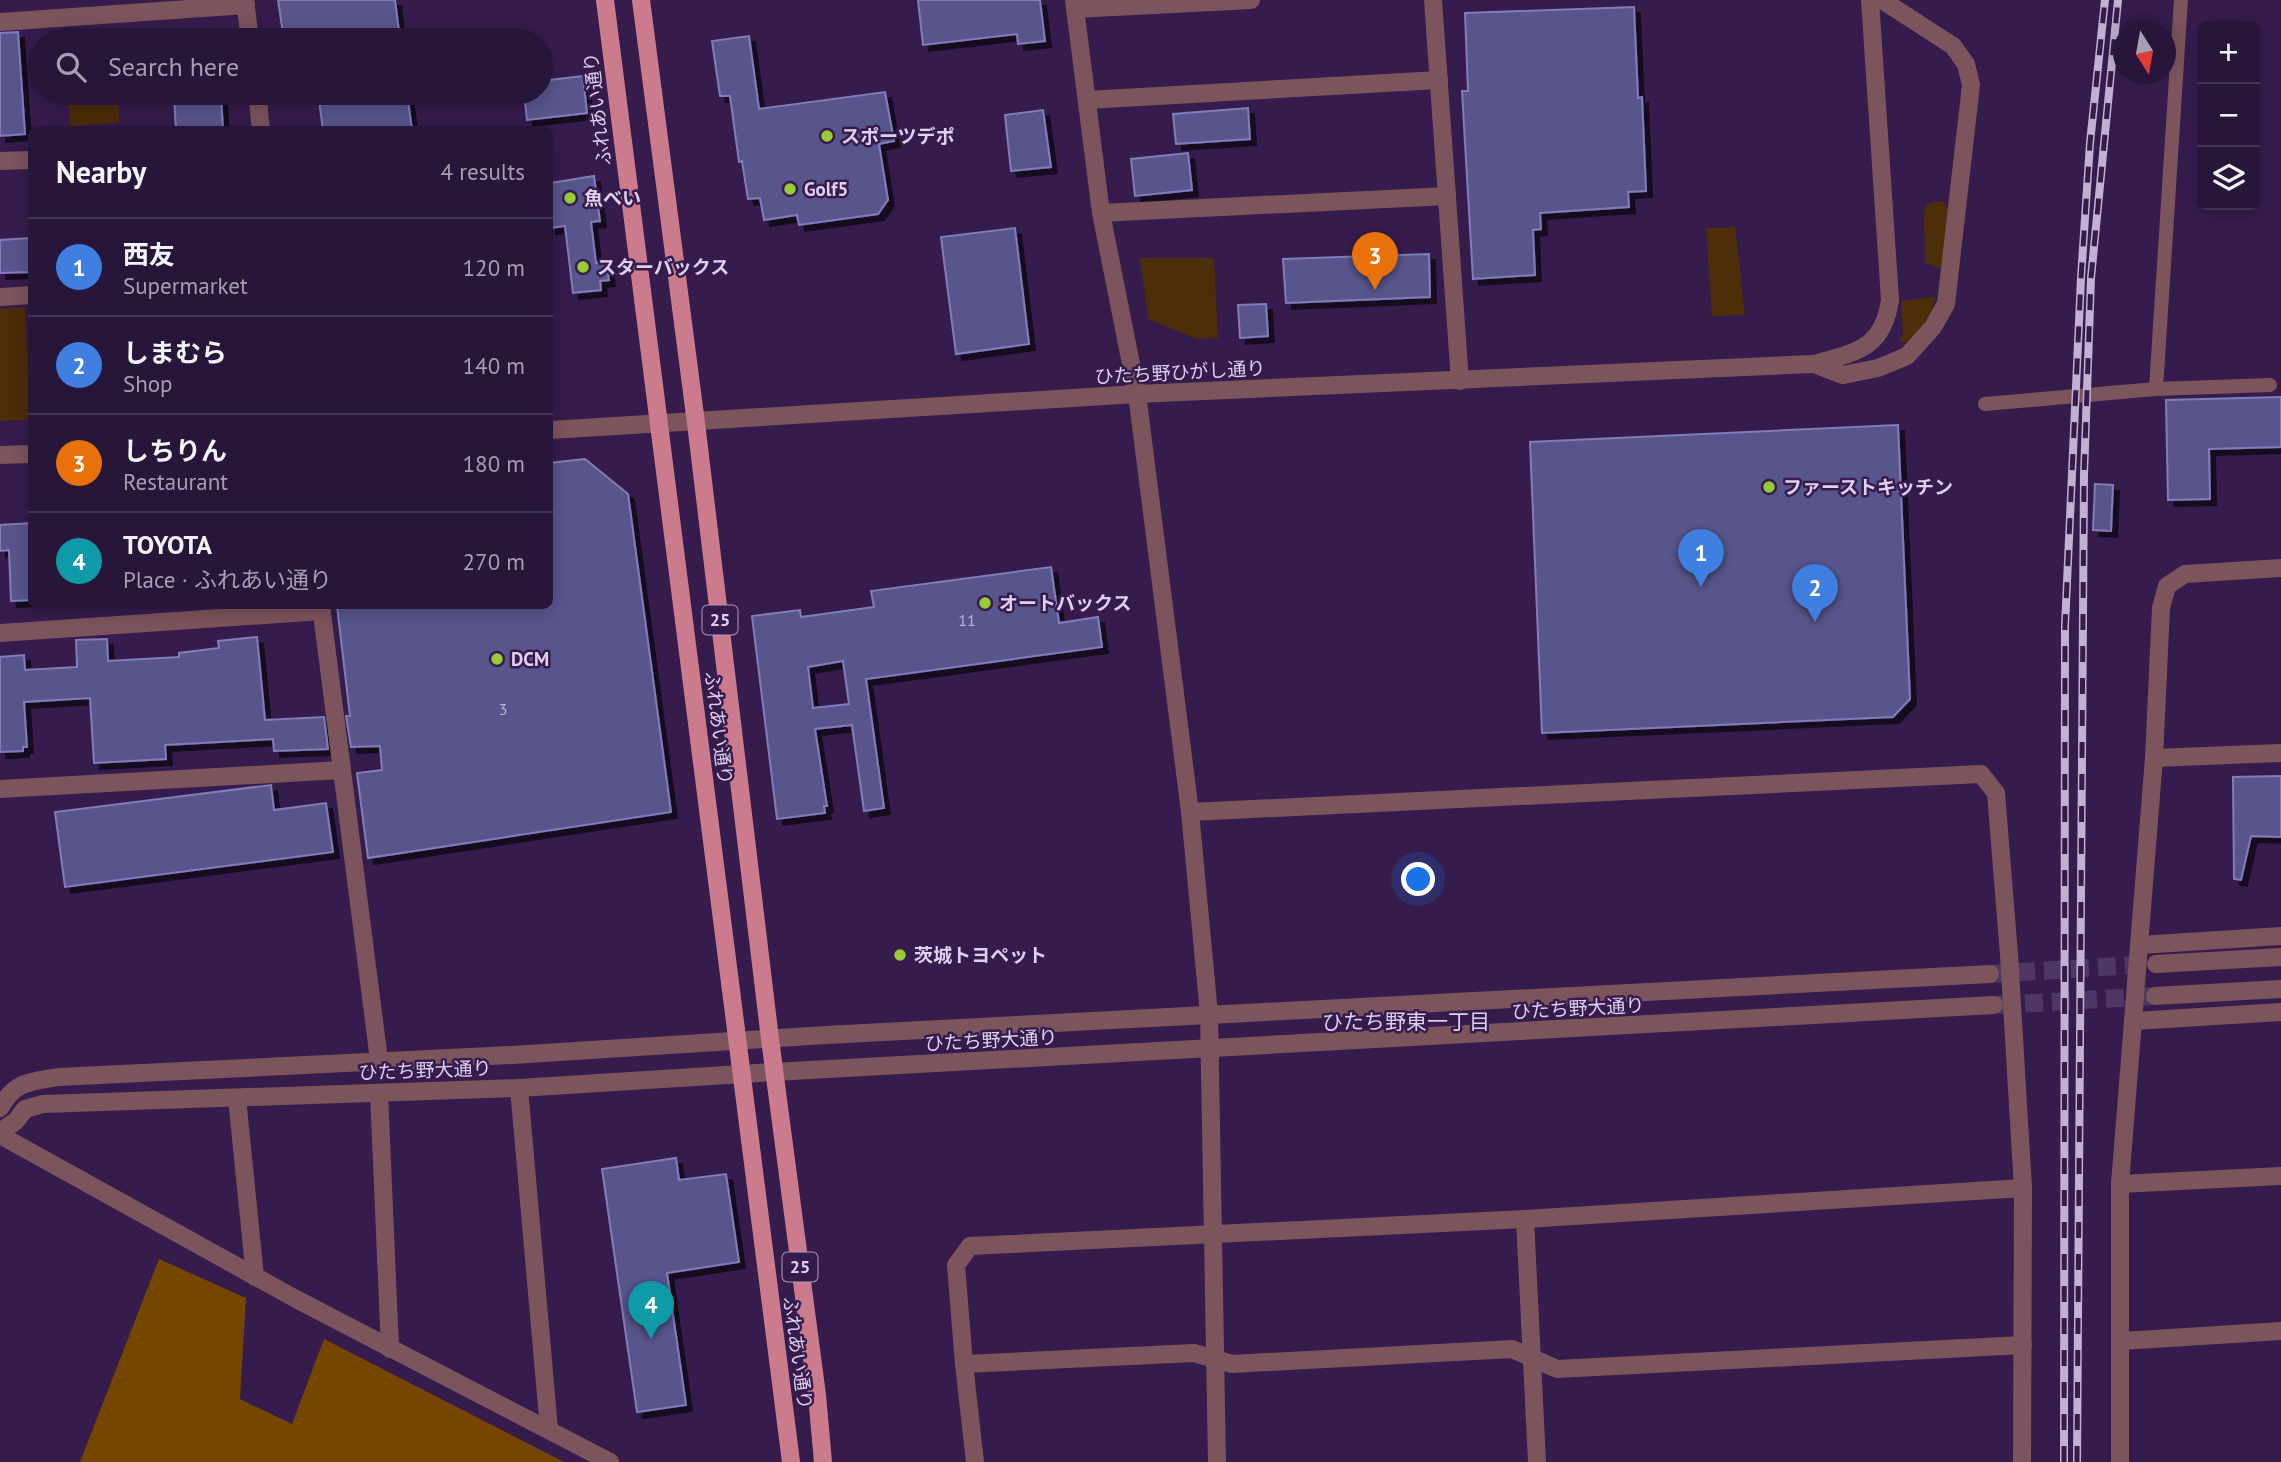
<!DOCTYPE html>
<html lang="en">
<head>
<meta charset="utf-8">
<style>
  :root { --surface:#28153a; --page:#301e42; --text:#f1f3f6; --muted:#a59faf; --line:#443454; --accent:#db2777 }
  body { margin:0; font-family:"PT Sans","Noto Sans JP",sans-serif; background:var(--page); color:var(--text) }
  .controls { position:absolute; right:21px; top:21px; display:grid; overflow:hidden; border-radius:10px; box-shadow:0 4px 18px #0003 }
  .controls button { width:63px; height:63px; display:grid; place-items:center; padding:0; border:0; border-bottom:2px solid var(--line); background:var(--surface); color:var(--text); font:35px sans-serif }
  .compass { position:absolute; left:2113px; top:21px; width:63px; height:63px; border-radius:50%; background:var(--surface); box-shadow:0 4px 18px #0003; rotate:169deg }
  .you { position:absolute; left:1419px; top:880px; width:24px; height:24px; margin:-18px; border:5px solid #fff; border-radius:50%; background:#1a73e8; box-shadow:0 0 0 10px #1a73e833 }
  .badge { display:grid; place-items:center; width:46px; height:46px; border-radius:50%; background:var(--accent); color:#fff; font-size:23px; font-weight:700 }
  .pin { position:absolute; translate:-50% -58px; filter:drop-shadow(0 2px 4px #0008) }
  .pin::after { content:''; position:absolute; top:37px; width:24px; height:21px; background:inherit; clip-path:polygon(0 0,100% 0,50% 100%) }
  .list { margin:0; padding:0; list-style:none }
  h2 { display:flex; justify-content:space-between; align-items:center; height:91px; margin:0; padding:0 28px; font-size:30px }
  h2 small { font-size:23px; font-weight:400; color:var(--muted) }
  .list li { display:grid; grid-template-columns:46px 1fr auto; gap:21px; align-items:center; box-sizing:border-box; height:98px; padding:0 28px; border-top:2px solid var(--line) }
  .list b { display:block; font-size:26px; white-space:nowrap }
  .list p { margin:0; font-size:23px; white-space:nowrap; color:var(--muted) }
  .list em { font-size:23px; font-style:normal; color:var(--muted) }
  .icon { flex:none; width:38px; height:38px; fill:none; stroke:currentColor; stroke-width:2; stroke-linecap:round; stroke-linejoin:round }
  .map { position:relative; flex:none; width:2281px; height:1462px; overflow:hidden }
  .search { position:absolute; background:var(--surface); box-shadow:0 4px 18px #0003; left:28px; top:28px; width:525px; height:77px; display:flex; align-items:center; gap:18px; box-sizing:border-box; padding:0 24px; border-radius:38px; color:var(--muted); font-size:26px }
  .panel { position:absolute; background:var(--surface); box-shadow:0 4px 18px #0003; left:28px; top:126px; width:525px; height:483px; border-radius:10px }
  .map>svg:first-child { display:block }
  .green { fill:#4c2e08 }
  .forest { fill:#754600 }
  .building { fill:#59548c; stroke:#817db9; stroke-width:2; fill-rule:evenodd; filter:url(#shadow) }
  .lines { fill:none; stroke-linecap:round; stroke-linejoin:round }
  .tertiary-tunnel { stroke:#4f3765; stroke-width:18; stroke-dasharray:18 9; stroke-linecap:butt }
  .pedestrian { stroke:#7c545c; stroke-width:14 }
  .minor { stroke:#7c545c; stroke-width:18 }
  .tertiary { stroke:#7c545c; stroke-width:18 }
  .primary { stroke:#cc7b8c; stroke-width:18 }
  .rail-casing { stroke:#c2b1d3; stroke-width:8 }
  .rail { stroke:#361c4d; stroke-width:5; stroke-dasharray:16; stroke-linecap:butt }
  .poi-dot { fill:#99cb35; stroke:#361c4d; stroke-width:2.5 }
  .labels { text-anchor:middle; stroke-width:5; stroke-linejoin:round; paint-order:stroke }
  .number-label { font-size:16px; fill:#beb1d6 }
  .shield { fill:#361c4d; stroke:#ac9abe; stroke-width:2 }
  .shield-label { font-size:18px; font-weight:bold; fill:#dfd0ef }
  .street-label { font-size:19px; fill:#dfd0ef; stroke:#361c4d }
  .poi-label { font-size:19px; font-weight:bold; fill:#dfd0ef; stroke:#361c4d; text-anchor:start }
  .neighbourhood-label { font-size:21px; fill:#dfd0ef; stroke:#361c4d }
</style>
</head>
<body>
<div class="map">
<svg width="2281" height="1462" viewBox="0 0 2281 1462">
  <defs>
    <filter id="shadow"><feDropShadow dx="6" dy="6" stdDeviation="0" flood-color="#0009"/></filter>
  </defs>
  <rect width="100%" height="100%" fill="#361c4d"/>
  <g class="green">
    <path d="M 68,93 L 118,93 L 119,123 L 70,126 Z"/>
    <path d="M 1934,201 L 1944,202 L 1948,209 L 1945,263 L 1940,268 L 1925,263 L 1924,213 L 1926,206 Z"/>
    <path d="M 1735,227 L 1745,315 L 1712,316 L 1706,228 Z"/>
    <path d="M 1140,258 L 1214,258 L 1218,338 L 1197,339 L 1148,319 Z"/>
    <path d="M 1935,297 C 1933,316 1920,329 1907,342 L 1899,341 L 1903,333 L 1901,301 Z"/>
    <path d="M 25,307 L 30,420 L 0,421 L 0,309 Z"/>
  </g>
  <path class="forest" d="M 159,1259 L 246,1298 L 240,1399 L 292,1424 L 324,1339 L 564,1462 L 80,1462 Z"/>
  <g class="building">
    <path d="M 278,0 L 395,0 L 400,40 L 284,40 Z"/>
    <path d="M 918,0 L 1040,0 L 1045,41 L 1018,44 L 1017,34 L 923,45 Z"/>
    <path d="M 1634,7 L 1638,98 L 1642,97 L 1646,191 L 1628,192 L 1629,207 L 1540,213 L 1541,229 L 1533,230 L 1535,275 L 1473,279 L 1462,91 L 1468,91 L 1465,13 Z"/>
    <path d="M 18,32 L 25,134 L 0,136 L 0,33 Z"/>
    <path d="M 749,36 L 759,109 L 885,92 L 894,141 L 879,144 L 888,200 L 878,214 L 799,225 L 797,215 L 764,220 L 760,198 L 748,199 L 742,161 L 739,162 L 730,96 L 720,96 L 712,41 Z"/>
    <path d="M 583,76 L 587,113 L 527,120 L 524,93 L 541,93 L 541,81 Z"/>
    <path d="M 318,93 L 407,93 L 412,130 L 323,130 Z"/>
    <path d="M 221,96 L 223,130 L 176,130 L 174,98 Z"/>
    <path d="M 1248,108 L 1250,139 L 1176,144 L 1173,114 Z"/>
    <path d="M 1043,110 L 1051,167 L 1011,171 L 1005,115 Z"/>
    <path d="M 1188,153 L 1192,190 L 1135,196 L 1131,159 Z"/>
    <path d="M 594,176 L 600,221 L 591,222 L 596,263 L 606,261 L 609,280 L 600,281 L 601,290 L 573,293 L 565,226 L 550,228 L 550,183 Z"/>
    <path d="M 1015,228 L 1029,344 L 956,354 L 941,237 Z"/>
    <path d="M 30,238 L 32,272 L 0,273 L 0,240 Z"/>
    <path d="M 1429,254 L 1430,297 L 1286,303 L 1283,259 Z"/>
    <path d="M 1266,304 L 1268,336 L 1240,338 L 1238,305 Z"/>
    <path d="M 2281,397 L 2281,447 L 2209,449 L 2210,499 L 2168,500 L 2166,400 Z"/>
    <path d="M 1898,425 L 1910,699 L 1893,717 L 1542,733 L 1530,442 Z"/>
    <path d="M 585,459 L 628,494 L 671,812 L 368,858 L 357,773 L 382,770 L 380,746 L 351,747 L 346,716 L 350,716 L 337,606 L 550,606 L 550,463 Z"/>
    <path d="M 2095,484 L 2113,485 L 2111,531 L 2093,530 Z"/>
    <path d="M 32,523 L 32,600 L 11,601 L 9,550 L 0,551 L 0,525 Z"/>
    <path d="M 1051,567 L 1059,623 L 1098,617 L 1102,647 L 866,679 L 884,808 L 864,811 L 852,725 L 815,729 L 827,806 L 824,806 L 825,813 L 777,819 L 752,616 L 800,610 L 801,617 L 874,607 L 871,591 ZM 843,661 L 849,704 L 813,708 L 808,667 Z"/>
    <path d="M 257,637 L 265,720 L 324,717 L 328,749 L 274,751 L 273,739 L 165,745 L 166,759 L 94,763 L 90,698 L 24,702 L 27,747 L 23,747 L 23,751 L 0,752 L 0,657 L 24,655 L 25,670 L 77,667 L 76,640 L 107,639 L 108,661 L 179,657 L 179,653 L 219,648 L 218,641 Z"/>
    <path d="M 2281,776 L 2281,837 L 2251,836 L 2241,880 L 2234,879 L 2233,777 Z"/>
    <path d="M 271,785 L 274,810 L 326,803 L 333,852 L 65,887 L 55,812 Z"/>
    <path d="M 676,1158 L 679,1180 L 726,1174 L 739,1262 L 667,1273 L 686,1405 L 637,1412 L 602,1169 Z"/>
  </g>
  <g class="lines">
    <g class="tertiary-tunnel">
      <path d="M 1990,974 L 2151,964"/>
      <path d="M 1998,1005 L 2155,996"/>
    </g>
    <g class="pedestrian">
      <path d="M 2156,389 L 2181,0"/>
      <path d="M 1985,404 L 2156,389 L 2270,385"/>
    </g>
    <g class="minor">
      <path d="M 245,0 L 250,40"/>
      <path d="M 1433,0 L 1460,381"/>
      <path d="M 0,22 L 246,5"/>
      <path d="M 257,93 L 261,130"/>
      <path d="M 1087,100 L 1439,80"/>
      <path d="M 0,161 L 32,160"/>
      <path d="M 1101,213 L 1447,196"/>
      <path d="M 0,297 L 32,295"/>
      <path d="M 1814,364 L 1843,375 L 1878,368 L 1907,356 L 1933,327 L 1946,304 L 1971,85 L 1966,64 L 1953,46 L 1882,0"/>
      <path d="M 321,606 L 379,1060"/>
      <path d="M 0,633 L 322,611"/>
      <path d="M 0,789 L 342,770"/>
      <path d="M 2140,945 L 2281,936"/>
      <path d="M 2134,1021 L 2281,1012"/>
      <path d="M 519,1088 L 549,1429"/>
      <path d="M 379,1093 L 390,1349"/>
      <path d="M 237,1098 L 255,1277"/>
      <path d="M 0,1135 L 296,1299 L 610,1462"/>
      <path d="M 2120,1184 L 2281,1176"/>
      <path d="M 1525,1219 L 1537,1462"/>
      <path d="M 2122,1341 L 2281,1331"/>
      <path d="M 964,1364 L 1194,1353 L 1232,1364 L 1512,1349 L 1557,1369 L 2023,1345"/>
      <path d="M 975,1462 L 964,1364 L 956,1265 L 970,1246 L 1525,1219 L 2023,1188"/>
    </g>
    <g class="tertiary">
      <path d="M 1074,0 L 1101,213 L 1137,394 L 1190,812 L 1209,1014 L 1217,1462"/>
      <path d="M 1075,9 L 1251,0"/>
      <path d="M 550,430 L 1137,394 L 1814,364 C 1856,352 1883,349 1890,300 L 1870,0"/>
      <path d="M 0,455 L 32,454"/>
      <path d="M 2154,758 L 2281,753"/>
      <path d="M 1190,812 L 1981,774 L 1996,793 L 2009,955 L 2023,1188 L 2022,1462"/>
      <path d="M 2156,964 L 2281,957"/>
      <path d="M 2155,996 L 2281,989"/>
      <path d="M 0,1108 C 15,1081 30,1082 58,1077 L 512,1055 L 826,1035 L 1990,974"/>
      <path d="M 0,1132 L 16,1121 L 25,1109 L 43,1104 L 519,1088 L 774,1072 L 1994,1005"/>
      <path d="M 2120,1462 L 2120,1184 L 2154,758 L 2161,608 L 2167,586 L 2185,574 L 2281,568"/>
    </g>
    <g class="primary">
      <path d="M 605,0 L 791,1462"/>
      <path d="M 641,0 L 696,423 L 770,1039 L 817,1395 L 823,1462"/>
    </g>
    <defs>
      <g id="rail">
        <path d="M 2064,1462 L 2065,626 L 2081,278 L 2090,143 L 2105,0"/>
        <path d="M 2077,1462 L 2084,475 L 2091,278 L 2118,0"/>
      </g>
    </defs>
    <use href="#rail" class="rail-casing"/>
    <use href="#rail" class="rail"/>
  </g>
  <g class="poi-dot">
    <circle cx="827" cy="136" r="7"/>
    <circle cx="790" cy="189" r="7"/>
    <circle cx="570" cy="198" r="7"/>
    <circle cx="583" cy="267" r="7"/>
    <circle cx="1769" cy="487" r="7"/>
    <circle cx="985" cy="603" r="7"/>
    <circle cx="497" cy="659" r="7"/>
    <circle cx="900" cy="955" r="7"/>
  </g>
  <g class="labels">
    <g class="number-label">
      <text x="967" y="626">11</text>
      <text x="503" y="715">3</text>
    </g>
    <g class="shield">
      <rect x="702.5" y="605.5" width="35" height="29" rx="5"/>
      <rect x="782.5" y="1252.5" width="35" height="29" rx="5"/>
    </g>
    <g class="shield-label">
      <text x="720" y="626">25</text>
      <text x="800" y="1273">25</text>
    </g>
    <g class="street-label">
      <text transform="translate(597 109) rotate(-97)" y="7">ふれあい通り</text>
      <text transform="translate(1180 372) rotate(-3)" y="7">ひたち野ひがし通り</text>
      <text transform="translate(719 728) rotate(83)" y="7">ふれあい通り</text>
      <text transform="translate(1578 1008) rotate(-3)" y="7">ひたち野大通り</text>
      <text transform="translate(991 1040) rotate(-3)" y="7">ひたち野大通り</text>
      <text transform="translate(425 1070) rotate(-2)" y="7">ひたち野大通り</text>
      <text transform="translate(798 1353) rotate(82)" y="7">ふれあい通り</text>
    </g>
    <g class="poi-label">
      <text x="841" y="143">スポーツデポ</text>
      <text x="804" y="196">Golf5</text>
      <text x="584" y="205">魚べい</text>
      <text x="597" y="274">スターバックス</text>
      <text x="1783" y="494">ファーストキッチン</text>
      <text x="999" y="610">オートバックス</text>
      <text x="511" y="666">DCM</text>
      <text x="914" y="962">茨城トヨペット</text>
    </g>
    <g class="neighbourhood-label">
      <text x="1406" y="1029">ひたち野東一丁目</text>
    </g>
  </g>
</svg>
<div class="controls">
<button>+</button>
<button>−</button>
<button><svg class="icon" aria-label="layers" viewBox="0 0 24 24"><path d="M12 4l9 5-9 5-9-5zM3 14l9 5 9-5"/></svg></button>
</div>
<svg class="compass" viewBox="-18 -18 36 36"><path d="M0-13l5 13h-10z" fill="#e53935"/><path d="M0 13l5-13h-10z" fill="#a59faf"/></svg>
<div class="you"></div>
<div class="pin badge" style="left:1701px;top:587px;background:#3f7fe0">1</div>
<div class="pin badge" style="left:1815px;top:622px;background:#3f7fe0">2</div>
<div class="pin badge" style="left:1375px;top:290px;background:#e8710a">3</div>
<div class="pin badge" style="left:651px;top:1339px;background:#0f9aa8">4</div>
<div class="search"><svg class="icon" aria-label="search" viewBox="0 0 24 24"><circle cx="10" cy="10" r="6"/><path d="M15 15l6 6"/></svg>Search here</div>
<section class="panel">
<h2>Nearby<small>4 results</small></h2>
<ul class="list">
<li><span class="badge" style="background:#3f7fe0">1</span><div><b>西友</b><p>Supermarket</p></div><em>120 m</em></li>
<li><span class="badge" style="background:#3f7fe0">2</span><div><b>しまむら</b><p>Shop</p></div><em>140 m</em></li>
<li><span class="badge" style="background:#e8710a">3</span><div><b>しちりん</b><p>Restaurant</p></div><em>180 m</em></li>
<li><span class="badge" style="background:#0f9aa8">4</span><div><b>TOYOTA</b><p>Place · ふれあい通り</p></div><em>270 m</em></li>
</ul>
</section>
</div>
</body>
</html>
